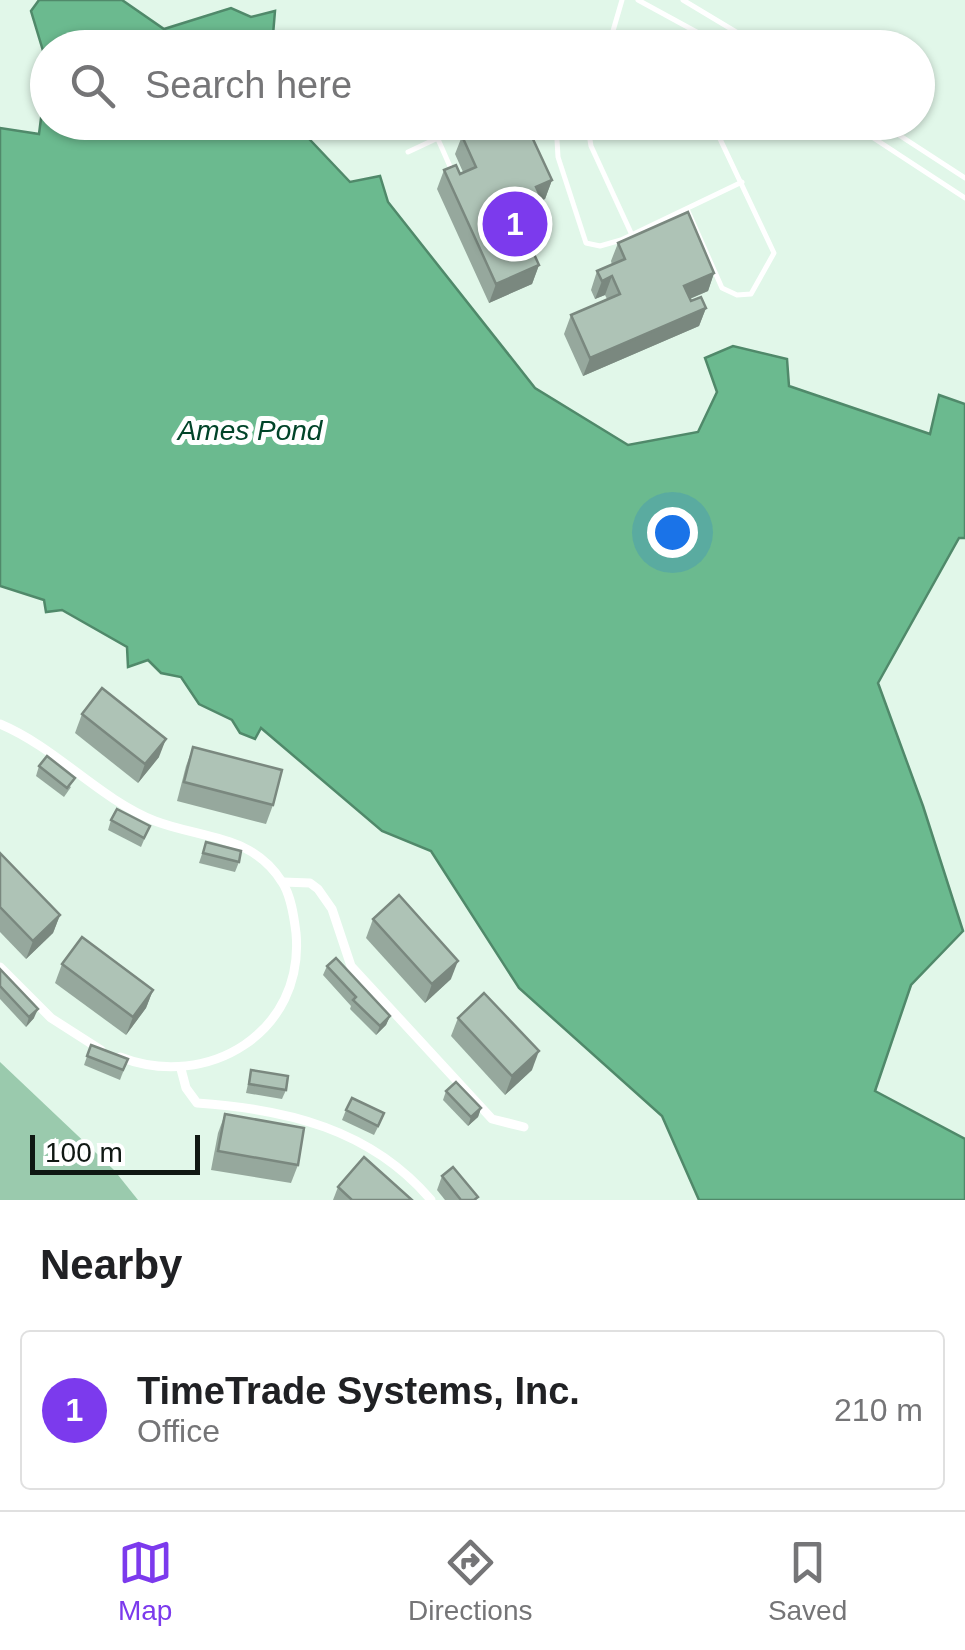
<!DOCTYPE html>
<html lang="en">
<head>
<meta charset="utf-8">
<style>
  :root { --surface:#fff; --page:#f6f6f6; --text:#202124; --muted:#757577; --line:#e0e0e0; --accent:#7c3aed }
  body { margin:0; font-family:Helvetica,sans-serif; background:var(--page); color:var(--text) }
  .scale { position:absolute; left:30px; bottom:25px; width:170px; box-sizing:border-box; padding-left:10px; border:5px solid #101813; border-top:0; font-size:28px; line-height:35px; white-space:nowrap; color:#101813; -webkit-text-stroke:8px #fff; paint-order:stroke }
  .you { position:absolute; left:672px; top:532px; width:35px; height:35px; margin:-25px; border:8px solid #fff; border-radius:50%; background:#1a73e8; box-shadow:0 0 0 15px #1a73e833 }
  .badge { display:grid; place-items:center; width:65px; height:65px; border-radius:50%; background:var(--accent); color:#fff; font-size:32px; font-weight:700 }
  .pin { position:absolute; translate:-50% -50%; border:5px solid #fff; box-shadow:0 2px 10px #0006 }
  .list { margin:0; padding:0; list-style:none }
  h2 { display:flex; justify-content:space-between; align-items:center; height:130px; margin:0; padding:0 40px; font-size:42px }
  h2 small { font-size:32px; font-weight:400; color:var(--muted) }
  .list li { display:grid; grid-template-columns:65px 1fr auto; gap:30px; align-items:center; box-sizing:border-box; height:160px; margin:0 20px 20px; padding:0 20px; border:2px solid var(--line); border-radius:10px }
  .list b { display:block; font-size:38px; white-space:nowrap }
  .list p { margin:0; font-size:32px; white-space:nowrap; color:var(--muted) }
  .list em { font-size:32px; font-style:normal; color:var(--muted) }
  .icon { flex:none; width:55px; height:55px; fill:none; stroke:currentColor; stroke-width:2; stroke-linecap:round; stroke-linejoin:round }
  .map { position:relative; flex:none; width:965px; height:1200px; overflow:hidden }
  .search { position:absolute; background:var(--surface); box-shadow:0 2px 8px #0004; left:30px; right:30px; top:30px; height:110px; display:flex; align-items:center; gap:25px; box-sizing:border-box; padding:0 35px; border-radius:55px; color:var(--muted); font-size:38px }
  .sheet { height:310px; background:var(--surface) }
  nav { display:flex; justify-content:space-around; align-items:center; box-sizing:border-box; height:140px; border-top:2px solid var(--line); background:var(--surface); font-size:28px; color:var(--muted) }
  nav a { display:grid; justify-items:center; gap:5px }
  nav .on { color:var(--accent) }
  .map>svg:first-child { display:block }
  .green { fill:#9acaad }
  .water { fill:#6bba8f; stroke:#50896a; stroke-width:2.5 }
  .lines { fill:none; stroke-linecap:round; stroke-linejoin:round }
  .service { stroke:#fff; stroke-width:5 }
  .minor { stroke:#fff; stroke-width:9 }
  .wall { fill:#96a89d }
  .shaded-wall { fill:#7a887f }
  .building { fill:#aec3b6; stroke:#7a887f; stroke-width:2.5 }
  .labels { text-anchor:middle; stroke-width:10; stroke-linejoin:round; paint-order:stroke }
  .water-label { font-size:28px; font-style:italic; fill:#014429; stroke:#fff }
</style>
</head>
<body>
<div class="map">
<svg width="965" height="1200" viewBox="0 0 965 1200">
  <rect width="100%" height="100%" fill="#e1f7e9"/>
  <path class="green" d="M 0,1062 L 114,1170 L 138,1200 L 0,1200 Z"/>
  <g class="water">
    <path d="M 39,0 L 122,0 L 164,29 L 231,8 L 251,17 L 275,11 L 272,47 L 48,48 L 47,64 L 31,11 Z"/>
    <path d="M 47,72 L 48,122 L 294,123 L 350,182 L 380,176 L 388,202 L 535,388 L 628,445 L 698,432 L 717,392 L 705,358 L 733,346 L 787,359 L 789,386 L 930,434 L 939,395 L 965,404 L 965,538 L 959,538 L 878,683 L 923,806 L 963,931 L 911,985 L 875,1091 L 965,1139 L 965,1200 L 699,1200 L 662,1116 L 519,988 L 431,851 L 382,831 L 261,728 L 255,739 L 240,733 L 232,720 L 199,704 L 181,677 L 161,673 L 148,660 L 128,667 L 127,647 L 62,610 L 46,612 L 44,600 L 0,586 L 0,128 L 39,134 Z"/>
  </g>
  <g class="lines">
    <g class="service">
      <path d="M 638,0 L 726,48"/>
      <path d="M 683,0 L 763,48"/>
      <path d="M 512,48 L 558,44 L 568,48"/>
      <path d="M 608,48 L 622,0"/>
      <path d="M 442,122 L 447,133"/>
      <path d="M 556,122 L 558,157 L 586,243 L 600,246 L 621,240 L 742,182"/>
      <path d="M 587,122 L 591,146 L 632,235"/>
      <path d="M 849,122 L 965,198"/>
      <path d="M 879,122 L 965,178"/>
      <path d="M 437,137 L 452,171"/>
      <path d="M 408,152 L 472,122"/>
      <path d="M 687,209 L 722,288 L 737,295 L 751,294 L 774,253 L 712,122"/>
    </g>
    <g class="minor">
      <path d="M 0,724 C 57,748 98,798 155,821 C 202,839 252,834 282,882 C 291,895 294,917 296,933 C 305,1032 208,1091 120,1057"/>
      <path d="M 283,882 L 310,883 L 318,889 L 332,909 L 351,966 L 492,1119 L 524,1127"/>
      <path d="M 0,967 L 51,1018 L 101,1050"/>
      <path d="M 181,1069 L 186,1088 L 197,1103 C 286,1109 371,1129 431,1200"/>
    </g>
  </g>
  <g class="wall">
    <path d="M 462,136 L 552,180 L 545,199 L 542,200 L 548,213 L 541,231 L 531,236 L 527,228 L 522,230 L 539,265 L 532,284 L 489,303 L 437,189 L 444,170 L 460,174 L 463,172 L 455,154 Z"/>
    <path d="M 618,243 L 714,273 L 708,291 L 690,299 L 691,301 L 706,308 L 699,326 L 583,376 L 564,334 L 571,315 L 607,299 L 605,295 L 595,299 L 591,290 L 597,271 L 612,265 L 611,261 Z"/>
    <path d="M 82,714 L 159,757 L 138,783 L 75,733 Z"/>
    <path d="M 193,747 L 273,805 L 266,824 L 177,801 L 186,766 Z"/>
    <path d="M 39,766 L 71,787 L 64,797 L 36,776 Z"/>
    <path d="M 111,820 L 150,826 L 141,847 L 108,830 Z"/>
    <path d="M 206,842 L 239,862 L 235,872 L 199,863 Z"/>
    <path d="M 0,853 L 60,915 L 53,933 L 26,959 L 0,932 Z"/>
    <path d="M 373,919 L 451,979 L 425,1003 L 366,938 Z"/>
    <path d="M 62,964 L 153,990 L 146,1008 L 126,1035 L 55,983 Z"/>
    <path d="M 327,966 L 390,1016 L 386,1025 L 376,1035 L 350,1009 L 351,1006 L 323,975 Z"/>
    <path d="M 0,969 L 34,1018 L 26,1027 L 0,999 Z"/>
    <path d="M 458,1018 L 532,1070 L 505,1095 L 451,1036 Z"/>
    <path d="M 91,1045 L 128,1059 L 120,1080 L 84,1065 Z"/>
    <path d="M 251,1070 L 286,1090 L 282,1099 L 246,1093 Z"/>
    <path d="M 446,1091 L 481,1108 L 478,1117 L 468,1126 L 443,1100 Z"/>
    <path d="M 346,1110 L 380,1123 L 374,1135 L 342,1120 Z"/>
    <path d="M 225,1114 L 298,1165 L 291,1183 L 211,1170 L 218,1133 Z"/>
    <path d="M 442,1176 L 477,1200 L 445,1200 L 437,1190 Z"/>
    <path d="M 338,1187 L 412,1200 L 333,1200 Z"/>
  </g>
  <g class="shaded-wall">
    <path d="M 552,180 L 545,199 L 529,206 L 536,187 Z"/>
    <path d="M 534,209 L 527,228 L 510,235 L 517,217 Z"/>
    <path d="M 548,213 L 541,231 L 531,236 L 538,217 Z"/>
    <path d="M 539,265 L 532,284 L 489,303 L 496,284 Z"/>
    <path d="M 714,273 L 708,291 L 677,304 L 684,286 Z"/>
    <path d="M 612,276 L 605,295 L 595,299 L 602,281 Z"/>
    <path d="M 706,308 L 699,326 L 583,376 L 590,358 Z"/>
    <path d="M 166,739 L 159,757 L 138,783 L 145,764 Z"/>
    <path d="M 60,915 L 53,933 L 26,959 L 33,941 Z"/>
    <path d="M 458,961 L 451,979 L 425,1003 L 432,984 Z"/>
    <path d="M 153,990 L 146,1008 L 126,1035 L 133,1017 Z"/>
    <path d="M 38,1009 L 34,1018 L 26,1027 L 29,1017 Z"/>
    <path d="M 390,1016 L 386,1025 L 376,1035 L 380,1026 Z"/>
    <path d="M 539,1051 L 532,1070 L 505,1095 L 512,1076 Z"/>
    <path d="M 481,1108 L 478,1117 L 468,1126 L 471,1117 Z"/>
  </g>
  <g class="building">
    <path d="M 491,122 L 525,122 L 552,180 L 536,187 L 548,213 L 538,217 L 534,209 L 517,217 L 539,265 L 496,284 L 444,170 L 456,165 L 460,174 L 476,167 L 462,136 Z"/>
    <path d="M 688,212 L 714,273 L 684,286 L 691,301 L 701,297 L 706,308 L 590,358 L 571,315 L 620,294 L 612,276 L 602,281 L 597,271 L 625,259 L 618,243 Z"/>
    <path d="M 102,688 L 166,739 L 145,764 L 82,714 Z"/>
    <path d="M 193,747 L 282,770 L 273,805 L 184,782 Z"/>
    <path d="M 47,756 L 75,778 L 67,788 L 39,766 Z"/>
    <path d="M 117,809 L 150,826 L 144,838 L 111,820 Z"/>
    <path d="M 206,842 L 241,851 L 239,862 L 203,853 Z"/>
    <path d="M 0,853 L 60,915 L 33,941 L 0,907 Z"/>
    <path d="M 399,895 L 458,961 L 432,984 L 373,919 Z"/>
    <path d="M 82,937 L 153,990 L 133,1017 L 62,964 Z"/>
    <path d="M 336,958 L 390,1016 L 380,1026 L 353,1000 L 356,997 L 327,966 Z"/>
    <path d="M 0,969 L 38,1009 L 29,1017 L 0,986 Z"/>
    <path d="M 484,993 L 539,1051 L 512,1076 L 458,1018 Z"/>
    <path d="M 91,1045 L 128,1059 L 123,1070 L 87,1056 Z"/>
    <path d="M 251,1070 L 288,1076 L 286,1090 L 249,1084 Z"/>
    <path d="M 456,1082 L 481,1108 L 471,1117 L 446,1091 Z"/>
    <path d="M 352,1098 L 384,1113 L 378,1126 L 346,1110 Z"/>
    <path d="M 225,1114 L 304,1128 L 298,1165 L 218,1151 Z"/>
    <path d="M 364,1157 L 412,1200 L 352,1200 L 338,1187 Z"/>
    <path d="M 453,1167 L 478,1197 L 474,1200 L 461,1200 L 442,1176 Z"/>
  </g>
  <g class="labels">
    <g class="water-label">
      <text x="250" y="440">Ames Pond</text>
    </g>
  </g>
</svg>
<div class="scale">100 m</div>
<div class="you"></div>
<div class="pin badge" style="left:515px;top:224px">1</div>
<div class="search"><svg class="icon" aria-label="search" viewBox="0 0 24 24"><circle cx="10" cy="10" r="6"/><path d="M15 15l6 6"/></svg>Search here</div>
</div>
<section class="sheet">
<h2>Nearby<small></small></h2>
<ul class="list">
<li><span class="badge">1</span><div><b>TimeTrade Systems, Inc.</b><p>Office</p></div><em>210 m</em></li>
</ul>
</section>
<nav>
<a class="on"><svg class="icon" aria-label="map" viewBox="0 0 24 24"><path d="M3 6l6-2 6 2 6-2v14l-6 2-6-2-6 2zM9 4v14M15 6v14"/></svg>Map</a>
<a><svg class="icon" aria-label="directions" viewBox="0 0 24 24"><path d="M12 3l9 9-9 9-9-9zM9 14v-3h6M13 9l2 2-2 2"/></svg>Directions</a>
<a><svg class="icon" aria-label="saved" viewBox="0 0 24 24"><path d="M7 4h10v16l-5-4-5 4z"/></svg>Saved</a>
</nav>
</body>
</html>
